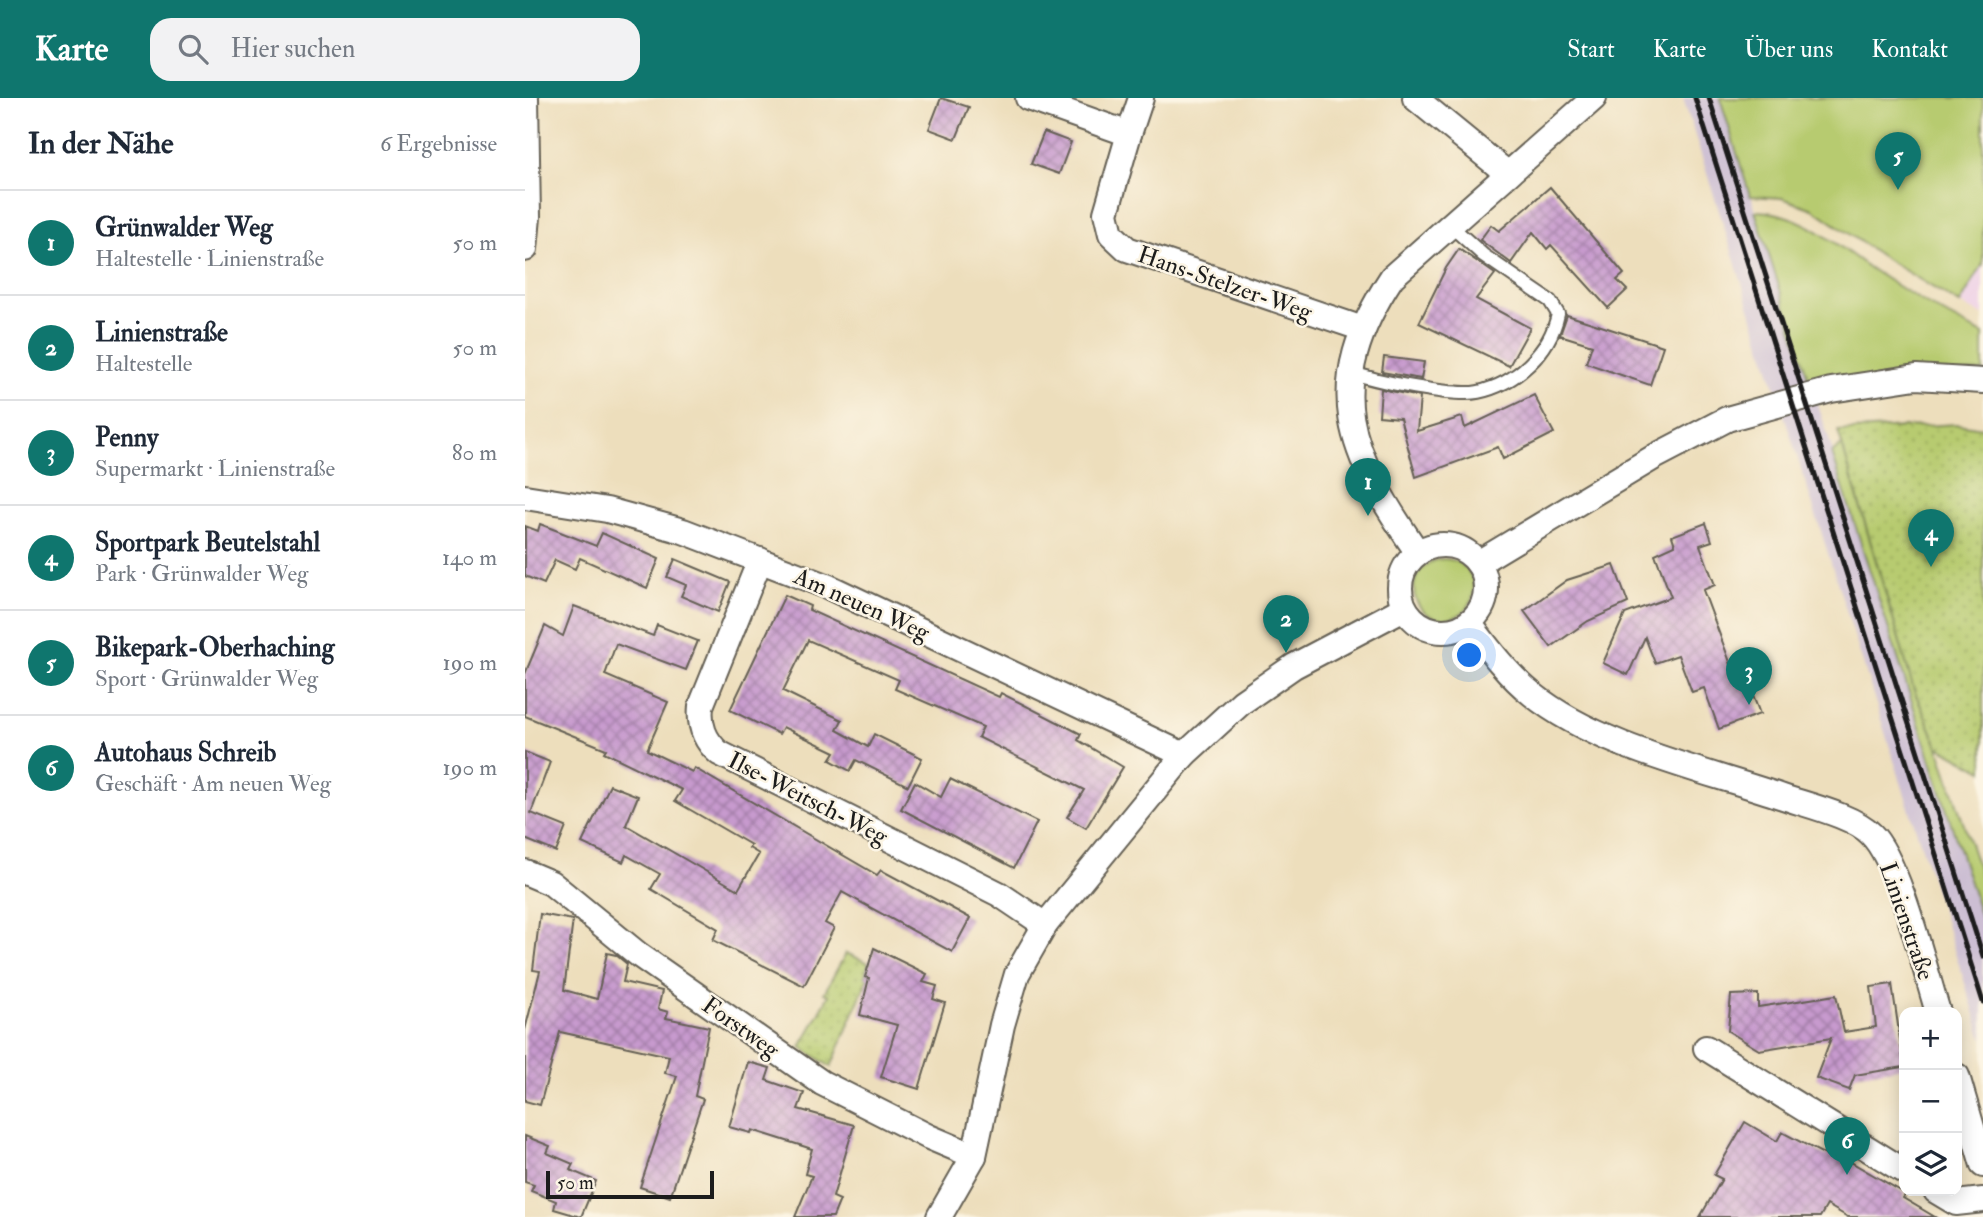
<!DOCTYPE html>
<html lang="de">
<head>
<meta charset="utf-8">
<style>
  :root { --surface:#fff; --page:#f2f2f3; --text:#1f2937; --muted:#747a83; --line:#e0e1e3; --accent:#0f766e }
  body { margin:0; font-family:"IM FELL Double Pica",serif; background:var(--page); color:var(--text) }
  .controls { position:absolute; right:21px; bottom:21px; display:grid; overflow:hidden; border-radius:14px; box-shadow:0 4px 18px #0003 }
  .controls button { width:63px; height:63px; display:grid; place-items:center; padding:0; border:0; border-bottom:2px solid var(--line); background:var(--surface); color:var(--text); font:35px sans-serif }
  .scale { position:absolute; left:21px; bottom:18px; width:168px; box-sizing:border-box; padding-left:7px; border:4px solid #1c1c1c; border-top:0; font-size:19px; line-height:24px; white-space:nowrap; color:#1c1c1c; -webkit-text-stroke:5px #fcf5e5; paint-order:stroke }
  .you { position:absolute; left:945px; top:558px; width:24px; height:24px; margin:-18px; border:5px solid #fff; border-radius:50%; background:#1a73e8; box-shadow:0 0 0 10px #1a73e833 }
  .badge { display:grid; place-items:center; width:46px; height:46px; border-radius:50%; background:var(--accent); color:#fff; font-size:23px; font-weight:700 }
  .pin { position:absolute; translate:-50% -58px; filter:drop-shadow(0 2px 4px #0008) }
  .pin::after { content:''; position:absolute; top:37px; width:24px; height:21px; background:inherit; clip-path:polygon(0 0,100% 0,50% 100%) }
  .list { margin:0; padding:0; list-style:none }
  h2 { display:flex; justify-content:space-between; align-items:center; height:91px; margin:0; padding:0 28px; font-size:30px }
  h2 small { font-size:23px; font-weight:400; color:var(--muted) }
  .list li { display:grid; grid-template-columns:46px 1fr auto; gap:21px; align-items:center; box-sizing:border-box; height:105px; padding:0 28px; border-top:2px solid var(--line) }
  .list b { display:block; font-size:26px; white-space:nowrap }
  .list p { margin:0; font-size:23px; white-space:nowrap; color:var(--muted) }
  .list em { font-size:23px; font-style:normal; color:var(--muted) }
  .icon { flex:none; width:38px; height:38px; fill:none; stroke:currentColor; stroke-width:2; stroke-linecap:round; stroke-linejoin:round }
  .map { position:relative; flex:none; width:1458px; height:1119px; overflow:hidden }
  header { display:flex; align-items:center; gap:42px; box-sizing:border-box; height:98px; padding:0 35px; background:var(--accent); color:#fff }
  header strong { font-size:33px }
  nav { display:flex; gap:38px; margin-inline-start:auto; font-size:24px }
  .search { width:490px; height:63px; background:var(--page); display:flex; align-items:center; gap:18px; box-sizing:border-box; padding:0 24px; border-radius:21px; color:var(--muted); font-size:26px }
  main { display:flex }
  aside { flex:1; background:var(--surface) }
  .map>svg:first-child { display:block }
  .built { fill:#eed0e7 }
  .railway { fill:#ccbed3 }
  .green { fill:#b7cb6f; stroke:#6a7446; stroke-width:2 }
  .park { fill:url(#park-dots); stroke:#6a7446; stroke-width:2 }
  .building { fill:url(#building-cross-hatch) }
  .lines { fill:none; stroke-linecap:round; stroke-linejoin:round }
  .lane-casing { stroke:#656054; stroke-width:16 }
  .street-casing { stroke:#656054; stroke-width:28 }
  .lane { stroke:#fff; stroke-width:12 }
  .street { stroke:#fff; stroke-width:24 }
  .rail { stroke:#1c1c1c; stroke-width:5 }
  .labels { text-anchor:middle; stroke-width:5; stroke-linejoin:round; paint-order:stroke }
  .street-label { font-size:24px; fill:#1c1c1c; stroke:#fcf5e5 }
</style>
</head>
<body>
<header>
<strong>Karte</strong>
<div class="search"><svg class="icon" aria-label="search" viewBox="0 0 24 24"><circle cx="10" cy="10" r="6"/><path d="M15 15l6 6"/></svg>Hier suchen</div>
<nav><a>Start</a><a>Karte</a><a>Über uns</a><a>Kontakt</a></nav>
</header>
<main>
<aside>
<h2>In der Nähe<small>6 Ergebnisse</small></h2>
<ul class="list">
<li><span class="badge">1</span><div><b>Grünwalder Weg</b><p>Haltestelle · Linienstraße</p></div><em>50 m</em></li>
<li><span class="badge">2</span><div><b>Linienstraße</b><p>Haltestelle</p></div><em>50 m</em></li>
<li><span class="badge">3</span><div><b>Penny</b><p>Supermarkt · Linienstraße</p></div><em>80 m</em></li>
<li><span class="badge">4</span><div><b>Sportpark Beutelstahl</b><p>Park · Grünwalder Weg</p></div><em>140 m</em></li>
<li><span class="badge">5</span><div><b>Bikepark-Oberhaching</b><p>Sport · Grünwalder Weg</p></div><em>190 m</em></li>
<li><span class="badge">6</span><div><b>Autohaus Schreib</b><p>Geschäft · Am neuen Weg</p></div><em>190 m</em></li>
</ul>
</aside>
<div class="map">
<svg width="1458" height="1119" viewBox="0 0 1458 1119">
  <defs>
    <pattern id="park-dots" width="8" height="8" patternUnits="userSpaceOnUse" patternTransform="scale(1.75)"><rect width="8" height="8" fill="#b7cb6f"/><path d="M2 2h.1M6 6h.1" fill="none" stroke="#9dae60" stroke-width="1.8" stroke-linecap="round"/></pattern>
    <pattern id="building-cross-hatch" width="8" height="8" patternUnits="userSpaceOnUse" patternTransform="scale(1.75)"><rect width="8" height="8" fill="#c79ace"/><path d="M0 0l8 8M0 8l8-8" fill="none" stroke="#a17da6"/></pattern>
  </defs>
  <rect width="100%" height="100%" fill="#fcf5e5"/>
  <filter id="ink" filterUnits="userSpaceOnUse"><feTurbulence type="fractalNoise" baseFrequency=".0143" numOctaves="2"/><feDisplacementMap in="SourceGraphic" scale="14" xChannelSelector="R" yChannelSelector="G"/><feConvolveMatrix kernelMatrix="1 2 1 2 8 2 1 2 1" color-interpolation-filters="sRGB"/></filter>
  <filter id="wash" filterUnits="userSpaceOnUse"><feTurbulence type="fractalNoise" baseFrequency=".00686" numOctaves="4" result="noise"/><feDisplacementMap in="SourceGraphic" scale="28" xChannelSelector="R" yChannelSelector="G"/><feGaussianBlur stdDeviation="1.57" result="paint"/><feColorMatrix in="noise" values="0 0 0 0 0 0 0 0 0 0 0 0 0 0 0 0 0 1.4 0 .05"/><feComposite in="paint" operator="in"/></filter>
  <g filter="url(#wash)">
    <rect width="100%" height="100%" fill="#eddebc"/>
    <path class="built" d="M 1458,166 L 1458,217 L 1435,206 Z"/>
    <path class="railway" d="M 1158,0 L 1195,0 L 1402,648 L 1458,825 L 1458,942 Z"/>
    <g class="green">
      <path d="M 1195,0 L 1458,0 L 1458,166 L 1435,206 L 1356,158 L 1288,111 L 1257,100 L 1225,98 Z"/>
      <path d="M 1230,113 C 1280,114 1310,147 1349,173 C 1384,196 1421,218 1458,236 L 1458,273 L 1285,286 Z"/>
      <path d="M 1317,347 L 1389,592 L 1413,648 L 1458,785 L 1458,825 L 1307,355 Z"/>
      <circle cx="919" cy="491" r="30"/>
    </g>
    <g class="park">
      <path d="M 1433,326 L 1458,330 L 1458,673 L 1413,648 L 1389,592 L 1313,333 Z"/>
      <path d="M 321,855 L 344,865 L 340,878 L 343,880 L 306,969 L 276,949 L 304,897 L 299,895 Z"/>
    </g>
    <g id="blocks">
      <g class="building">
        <path d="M 416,0 L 444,9 L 431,41 L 404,31 Z"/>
        <path d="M 519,34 L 546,44 L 534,76 L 506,66 Z"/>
        <path d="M 1025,89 L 1099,176 L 1092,182 L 1102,192 L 1083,210 L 1026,147 L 1022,151 L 1008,134 L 986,165 L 955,142 L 966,127 L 974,133 Z"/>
        <path d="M 934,151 L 970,176 L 951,201 L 1005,230 L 984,268 L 894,225 L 921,170 Z"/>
        <path d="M 1042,217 L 1138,248 L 1125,287 L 1061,265 L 1067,247 L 1035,237 Z"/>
        <path d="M 859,259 L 899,264 L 896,281 L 857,274 Z"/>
        <path d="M 856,291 L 895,299 L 892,333 L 937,319 L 940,330 L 1009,297 L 1029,335 L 978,361 L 973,349 L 891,379 L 875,320 L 854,318 Z"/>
        <path d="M 1181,425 L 1187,443 L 1175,447 L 1190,487 L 1178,492 L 1208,572 L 1217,569 L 1235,616 L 1194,631 L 1179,590 L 1167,594 L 1153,557 L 1130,565 L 1120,539 L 1103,577 L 1078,565 L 1100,516 L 1146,499 L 1130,456 L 1150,447 L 1147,438 Z"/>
        <path d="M 15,426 L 71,448 L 77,435 L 134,461 L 122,490 L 55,460 L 50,471 L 30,462 L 19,486 L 0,478 L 0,428 L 13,433 Z"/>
        <path d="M 150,461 L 205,484 L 193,514 L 156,498 L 161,487 L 142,479 Z"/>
        <path d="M 1089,467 L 1103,505 L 1063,523 L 1026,549 L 999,513 L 1042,482 Z"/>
        <path d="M 260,497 L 285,508 L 284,512 L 474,599 L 476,595 L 556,636 L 553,642 L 598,669 L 561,730 L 542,719 L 559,692 L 453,639 L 458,629 L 370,591 L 374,582 L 283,542 L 258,593 L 317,622 L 312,632 L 343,649 L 349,636 L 397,660 L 383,688 L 331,662 L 325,673 L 305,662 L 310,654 L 258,629 L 254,636 L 205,612 Z"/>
        <path d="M 49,508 L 128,538 L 132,527 L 173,543 L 161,572 L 91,546 L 80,577 L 143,604 L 122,652 L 167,674 L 169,670 L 352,777 L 356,772 L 445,820 L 427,854 L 317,794 L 300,825 L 309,830 L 279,888 L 188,842 L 193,831 L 126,791 L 135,776 L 101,757 L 98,764 L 57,745 L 85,687 L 113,698 L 101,727 L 213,792 L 234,756 L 224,750 L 226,747 L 150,703 L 157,692 L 79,654 L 81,651 L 0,618 L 0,576 L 20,528 L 38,538 Z"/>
        <path d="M 0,654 L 25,664 L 6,715 L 41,729 L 31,754 L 0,741 Z"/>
        <path d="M 425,681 L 512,724 L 489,770 L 376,711 L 390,684 L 416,699 Z"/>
        <path d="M 15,816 L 48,822 L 39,892 L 72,901 L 82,855 L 91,857 L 102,866 L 98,884 L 137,893 L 133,911 L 143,914 L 141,920 L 184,929 L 170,998 L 178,1001 L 145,1099 L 115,1089 L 152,978 L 140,975 L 144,958 L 35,934 L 15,1007 L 0,1003 L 0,932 L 15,873 L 8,872 Z"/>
        <path d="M 349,850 L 402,876 L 398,884 L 412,888 L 408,901 L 420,905 L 394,991 L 356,979 L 372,927 L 335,917 L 344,880 L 340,879 Z"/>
        <path d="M 1367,886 L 1379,969 L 1330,977 L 1324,992 L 1291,980 L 1306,940 L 1234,952 L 1203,933 L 1206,897 L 1233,896 L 1233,909 L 1311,897 L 1319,934 L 1351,929 L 1346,889 Z"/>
        <path d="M 223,964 L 245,970 L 241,982 L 279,995 L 273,1011 L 329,1027 L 308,1099 L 315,1102 L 308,1119 L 270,1119 L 287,1078 L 280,1076 L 287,1051 L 227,1032 L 226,1035 L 204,1029 Z"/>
        <path d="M 1220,1024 L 1252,1043 L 1257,1034 L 1302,1058 L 1305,1052 L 1381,1096 L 1378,1100 L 1410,1119 L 1323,1119 L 1302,1107 L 1295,1119 L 1175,1119 L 1197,1081 L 1189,1077 Z"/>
        <path d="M 0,1038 L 25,1048 L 22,1055 L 48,1066 L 45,1072 L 71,1083 L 56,1119 L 29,1111 L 31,1103 L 6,1093 L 9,1087 L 0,1084 Z"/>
      </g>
    </g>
  </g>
  <g filter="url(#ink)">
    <use href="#blocks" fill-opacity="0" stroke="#656054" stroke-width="2"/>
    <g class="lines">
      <defs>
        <path id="lane" d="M 826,274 C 849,283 930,299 953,294 C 991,286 1025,254 1033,216 L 1025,203 L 958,157 L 925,127"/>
        <g id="street">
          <path d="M 503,0 L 604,36 L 581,115 L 586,136 L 602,151 L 838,231"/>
          <path d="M 890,0 L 983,76"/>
          <path d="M 604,36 L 616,0"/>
          <path d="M 0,151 L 3,119 L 1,0"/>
          <path d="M 0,399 L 82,412 L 158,433 L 304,489 L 659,657"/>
          <circle cx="918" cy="490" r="43"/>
          <path d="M 893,455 C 823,354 794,290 867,179 L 1069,0"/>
          <path d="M 235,462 L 176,608 C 174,627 179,642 194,655 L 474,796 L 520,827"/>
          <path d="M 953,465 L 1131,358 L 1202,321 L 1306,292 L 1391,279 L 1458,283"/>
          <path d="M 944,525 C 963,550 983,577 1007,596 C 1072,649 1179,672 1258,699 C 1281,707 1329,718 1346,736 C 1374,763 1400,873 1413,914"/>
          <path d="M 0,774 L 26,785 L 114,857 L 297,985 L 404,1039 L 449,1058"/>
          <path d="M 1181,950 L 1379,1073"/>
          <path d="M 1432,978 L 1458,1067"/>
          <path d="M 1411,1093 L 1431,1105 L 1458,1102"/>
          <path d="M 414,1119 L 449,1058 L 477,927 L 492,876 L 520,827 L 659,657 L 717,604 L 769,568 L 879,510"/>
        </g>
      </defs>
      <use href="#lane" class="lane-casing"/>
      <use href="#street" class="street-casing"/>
      <use href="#lane" class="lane"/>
      <use href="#street" class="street"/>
      <g class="rail">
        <path d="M 1170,0 L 1458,904"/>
        <path d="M 1184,0 L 1458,858"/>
      </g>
    </g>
  </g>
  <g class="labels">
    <g class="street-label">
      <text transform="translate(700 185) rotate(19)" y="8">Hans-Stelzer-Weg</text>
      <text transform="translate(337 506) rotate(24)" y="8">Am neuen Weg</text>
      <text transform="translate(283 700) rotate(27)" y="8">Ilse-Weitsch-Weg</text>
      <text transform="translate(1382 823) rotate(71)" y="8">Linienstraße</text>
      <text transform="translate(216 929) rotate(35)" y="8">Forstweg</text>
    </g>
  </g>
</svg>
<div class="controls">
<button>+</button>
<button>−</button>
<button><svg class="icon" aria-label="layers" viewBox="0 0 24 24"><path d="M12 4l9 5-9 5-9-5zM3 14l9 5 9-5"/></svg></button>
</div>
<div class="scale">50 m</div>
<div class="you"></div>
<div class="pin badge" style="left:843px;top:418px">1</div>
<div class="pin badge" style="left:761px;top:555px">2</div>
<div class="pin badge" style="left:1224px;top:607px">3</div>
<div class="pin badge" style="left:1406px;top:469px">4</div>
<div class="pin badge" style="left:1373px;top:92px">5</div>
<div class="pin badge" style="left:1322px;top:1077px">6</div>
</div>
</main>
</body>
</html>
